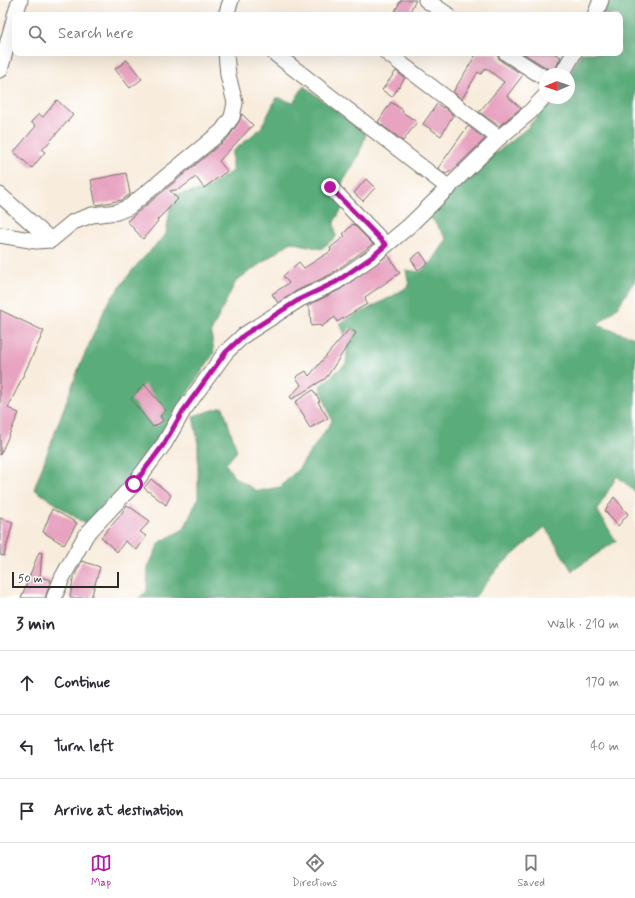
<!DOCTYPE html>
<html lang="en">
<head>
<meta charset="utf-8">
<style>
  :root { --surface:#fff; --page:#f2f2f3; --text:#2b2b33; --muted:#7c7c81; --line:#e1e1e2; --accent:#b5179e }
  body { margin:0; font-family:Mynerve,sans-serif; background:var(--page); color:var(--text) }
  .compass { position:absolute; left:539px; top:68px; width:36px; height:36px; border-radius:50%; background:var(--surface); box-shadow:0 4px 16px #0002; rotate:268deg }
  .scale { position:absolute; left:12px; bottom:10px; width:107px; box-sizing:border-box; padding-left:4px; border:2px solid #2b2b2b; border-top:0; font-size:11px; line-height:14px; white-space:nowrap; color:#2b2b2b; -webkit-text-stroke:3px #fff; paint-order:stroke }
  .stop { position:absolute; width:12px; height:12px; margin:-9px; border:3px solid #b5179e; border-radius:50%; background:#fff }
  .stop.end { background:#b5179e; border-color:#fff; box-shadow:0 1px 4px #0008 }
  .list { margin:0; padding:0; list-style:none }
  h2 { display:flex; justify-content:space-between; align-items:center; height:52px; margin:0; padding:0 16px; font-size:17px }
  h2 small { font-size:13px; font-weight:400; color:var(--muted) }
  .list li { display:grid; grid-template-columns:26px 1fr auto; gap:12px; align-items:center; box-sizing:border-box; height:64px; padding:0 16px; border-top:1px solid var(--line) }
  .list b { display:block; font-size:15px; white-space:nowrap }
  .list em { font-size:13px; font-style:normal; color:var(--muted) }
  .icon { flex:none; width:22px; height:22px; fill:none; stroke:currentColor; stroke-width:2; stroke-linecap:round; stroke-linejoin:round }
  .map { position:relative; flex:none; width:635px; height:598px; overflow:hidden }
  .search { position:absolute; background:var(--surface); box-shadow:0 4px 16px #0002; left:12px; right:12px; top:12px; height:44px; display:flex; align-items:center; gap:10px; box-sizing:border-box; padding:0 14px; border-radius:8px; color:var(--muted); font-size:15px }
  .sheet { height:244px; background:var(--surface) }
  nav { display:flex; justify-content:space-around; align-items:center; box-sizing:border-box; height:56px; border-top:1px solid var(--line); background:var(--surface); font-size:11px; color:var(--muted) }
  nav a { display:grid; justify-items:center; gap:2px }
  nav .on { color:var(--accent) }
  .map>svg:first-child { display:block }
  .forest { fill:#5aac7a; stroke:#426c52 }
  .building { fill:#e7a3c0 }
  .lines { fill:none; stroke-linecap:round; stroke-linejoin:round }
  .street-casing { stroke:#736f69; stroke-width:17 }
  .street { stroke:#fff; stroke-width:15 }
  .route { stroke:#b5179e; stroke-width:5 }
</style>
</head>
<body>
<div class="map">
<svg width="635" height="598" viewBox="0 0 635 598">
  <rect width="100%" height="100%" fill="#fff"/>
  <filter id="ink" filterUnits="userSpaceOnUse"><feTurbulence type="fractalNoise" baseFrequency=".025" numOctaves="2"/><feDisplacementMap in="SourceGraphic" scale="8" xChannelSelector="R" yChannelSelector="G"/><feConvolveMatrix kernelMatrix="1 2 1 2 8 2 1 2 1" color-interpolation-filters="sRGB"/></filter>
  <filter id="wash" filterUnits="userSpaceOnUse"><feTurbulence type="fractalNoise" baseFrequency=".012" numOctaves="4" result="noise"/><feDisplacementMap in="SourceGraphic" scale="16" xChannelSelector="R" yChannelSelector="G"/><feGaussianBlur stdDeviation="0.9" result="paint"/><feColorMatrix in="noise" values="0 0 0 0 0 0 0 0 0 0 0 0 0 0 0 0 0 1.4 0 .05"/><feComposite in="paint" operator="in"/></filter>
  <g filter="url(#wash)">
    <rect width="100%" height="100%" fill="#f8ecdc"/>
    <g class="forest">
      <path d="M 607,0 L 635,0 L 635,280 L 617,308 L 597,325 L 635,338 L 635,377 L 634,377 L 635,382 L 635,492 L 617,476 L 597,510 L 616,541 L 572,571 L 545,527 L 499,567 L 474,598 L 139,598 L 147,591 L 148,567 L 160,542 L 184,529 L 198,498 L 198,442 L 193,416 L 223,407 L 237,451 L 226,464 L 234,477 L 257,491 L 280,487 L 299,468 L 332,421 L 320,386 L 346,364 L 348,343 L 340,323 L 391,297 L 409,286 L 406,270 L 420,272 L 432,262 L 447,239 L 429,215 L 486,161 L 526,129 L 554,98 L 569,98 L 569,76 L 581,53 L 620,53 L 620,15 L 601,15 Z"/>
      <path d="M 304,86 L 366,134 L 358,157 L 338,190 L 347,201 L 334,222 L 336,237 L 321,249 L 291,242 L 236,281 L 211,332 L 214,353 L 157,439 L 115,494 L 85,524 L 34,489 L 79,367 L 107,304 L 134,268 L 166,234 L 172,195 L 204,190 L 232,171 L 232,152 L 261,128 L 277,97 L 293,103 Z"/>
    </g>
    <g id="blocks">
      <g class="building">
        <path d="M 401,0 L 416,0 L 408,15 L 393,15 Z"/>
        <path d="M 477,53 L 497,53 L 498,57 L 501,61 L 523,75 L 507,96 L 521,108 L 499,126 L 479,112 L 504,82 L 486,68 L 481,74 L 478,72 L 462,99 L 453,92 Z"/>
        <path d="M 523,53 L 553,53 L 561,57 L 553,74 L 550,70 Z"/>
        <path d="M 127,60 L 142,79 L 130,88 L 115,69 Z"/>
        <path d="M 396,71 L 405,78 L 392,97 L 382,90 Z"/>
        <path d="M 57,100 L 73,115 L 42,150 L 45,152 L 32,168 L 14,152 L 36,126 L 31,122 L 39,114 L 43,117 Z"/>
        <path d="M 391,102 L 403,110 L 402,112 L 417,122 L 403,141 L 378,122 Z"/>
        <path d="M 437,104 L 443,108 L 444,107 L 453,115 L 441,136 L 423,124 Z"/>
        <path d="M 242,114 L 253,125 L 219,161 L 227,171 L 204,188 L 196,177 L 180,189 L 170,191 L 178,199 L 157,220 L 158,221 L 143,239 L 127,221 L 228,138 L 239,122 Z"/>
        <path d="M 468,126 L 485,139 L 455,168 L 446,174 L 438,168 Z"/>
        <path d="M 126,173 L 130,194 L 122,200 L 96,205 L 91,180 Z"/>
        <path d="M 366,179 L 375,188 L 363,201 L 354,193 Z"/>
        <path d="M 353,224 L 373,244 L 331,274 L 296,291 L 278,303 L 272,294 L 289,283 L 283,276 L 299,262 L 304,268 L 331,251 L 330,248 L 345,236 L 343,234 Z"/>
        <path d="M 420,252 L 428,263 L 418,270 L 411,259 Z"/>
        <path d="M 388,255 L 400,273 L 365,297 L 367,304 L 337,322 L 335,317 L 321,327 L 320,325 L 311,326 L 310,310 L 307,306 L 341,289 Z"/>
        <path d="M 0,310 L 44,331 L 8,408 L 19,413 L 0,455 Z"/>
        <path d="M 350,328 L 356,333 L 326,378 L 292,399 L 290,397 L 301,385 L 296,377 L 306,371 L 309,376 Z"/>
        <path d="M 144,384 L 166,410 L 160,416 L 163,421 L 153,427 L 131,399 Z"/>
        <path d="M 313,390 L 320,401 L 318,402 L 328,418 L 310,428 L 304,418 L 305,417 L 295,402 Z"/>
        <path d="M 151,479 L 171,495 L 166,505 L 144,488 Z"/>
        <path d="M 614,497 L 628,514 L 618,526 L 605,511 Z"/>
        <path d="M 127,505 L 150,521 L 140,532 L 146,536 L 137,550 L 125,541 L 117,552 L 101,537 L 119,517 Z"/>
        <path d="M 52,509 L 77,523 L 64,545 L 43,532 Z"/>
        <path d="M 0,518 L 13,522 L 4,556 L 0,555 Z"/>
        <path d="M 39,552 L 42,553 L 40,577 L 51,580 L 45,598 L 21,598 Z"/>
        <path d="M 82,561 L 100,567 L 91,598 L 70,598 L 73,579 Z"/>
      </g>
    </g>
  </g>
  <g filter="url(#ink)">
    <use href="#blocks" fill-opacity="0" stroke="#736f69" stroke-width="1"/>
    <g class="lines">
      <defs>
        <g id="street">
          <path d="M 426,0 L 448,15"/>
          <path d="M 15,15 L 20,0"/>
          <path d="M 226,15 L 231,0"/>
          <path d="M 595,15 L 601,0"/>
          <path d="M 274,53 L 449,188"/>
          <path d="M 387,53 L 499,138"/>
          <path d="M 506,53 L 545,78"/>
          <path d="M 0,70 L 15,16"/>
          <path d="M 562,74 L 574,53"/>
          <path d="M 330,187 L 386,245"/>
          <path d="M 0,195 L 51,240"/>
          <path d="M 0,235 L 36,241 L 51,240 L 73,222 L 92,215 L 117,212 L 129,207 L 222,131 L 232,117 L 235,103 L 228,75 L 226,53"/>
          <path d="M 54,598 L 62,578 L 86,535 L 134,484 L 164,444 L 183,411 L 226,352 L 244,335 L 300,299 L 336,282 L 372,257 L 409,226 L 499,138 L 529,113 L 545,96"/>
        </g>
      </defs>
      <use href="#street" class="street-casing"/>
      <use href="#street" class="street"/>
    </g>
  </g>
  <g class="lines" filter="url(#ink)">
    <path class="route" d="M 134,484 L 164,444 L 183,411 L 226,352 L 244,335 L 300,299 L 336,282 L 372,257 L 386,245 L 330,187"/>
  </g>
</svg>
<svg class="compass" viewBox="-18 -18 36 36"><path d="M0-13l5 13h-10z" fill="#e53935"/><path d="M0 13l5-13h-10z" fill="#7c7c81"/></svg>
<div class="scale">50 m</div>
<div class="stop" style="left:134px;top:484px"></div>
<div class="stop end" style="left:330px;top:187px"></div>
<div class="search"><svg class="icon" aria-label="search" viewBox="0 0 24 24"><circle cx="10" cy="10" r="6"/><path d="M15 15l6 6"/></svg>Search here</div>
</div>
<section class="sheet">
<h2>3 min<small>Walk · 210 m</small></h2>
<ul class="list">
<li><svg class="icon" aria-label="ahead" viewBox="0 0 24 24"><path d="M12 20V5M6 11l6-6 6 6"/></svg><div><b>Continue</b></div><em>170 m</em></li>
<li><svg class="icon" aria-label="left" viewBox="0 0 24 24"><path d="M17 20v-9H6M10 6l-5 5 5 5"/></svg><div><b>Turn left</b></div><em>40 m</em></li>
<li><svg class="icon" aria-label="arrive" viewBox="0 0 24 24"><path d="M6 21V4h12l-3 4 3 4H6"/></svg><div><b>Arrive at destination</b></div></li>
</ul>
</section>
<nav>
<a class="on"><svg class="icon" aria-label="map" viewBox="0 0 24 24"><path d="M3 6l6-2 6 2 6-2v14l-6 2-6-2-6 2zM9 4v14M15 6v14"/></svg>Map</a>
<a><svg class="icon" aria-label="directions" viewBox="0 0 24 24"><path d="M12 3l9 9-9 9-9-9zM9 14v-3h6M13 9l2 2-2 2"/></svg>Directions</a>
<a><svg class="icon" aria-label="saved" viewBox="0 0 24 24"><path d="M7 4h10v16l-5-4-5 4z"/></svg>Saved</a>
</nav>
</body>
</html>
